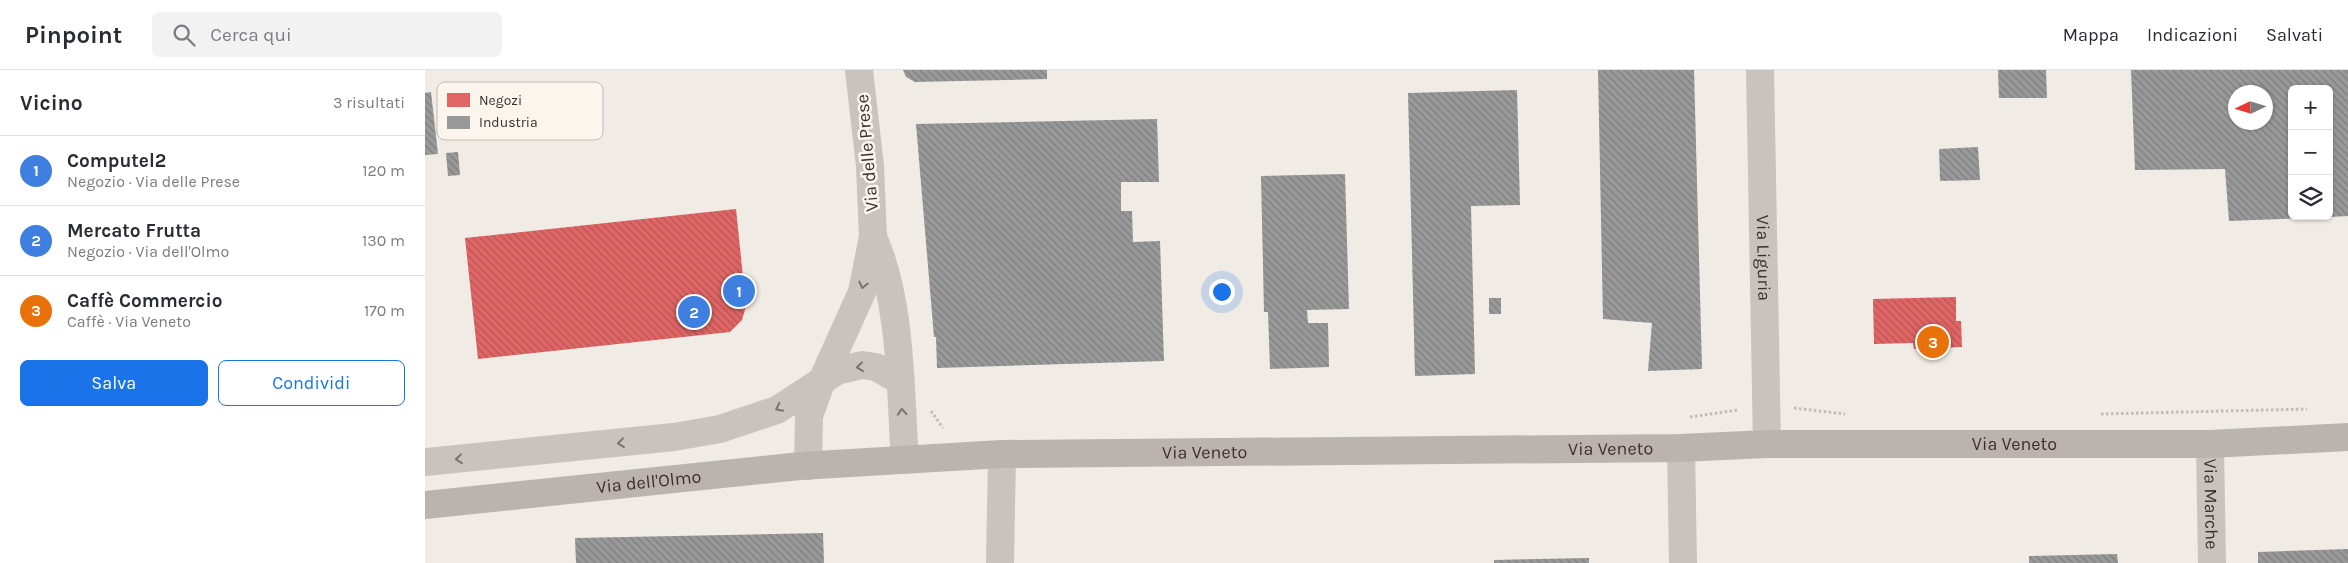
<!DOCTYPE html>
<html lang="it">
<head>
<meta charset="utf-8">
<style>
  :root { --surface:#fff; --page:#f2f2f3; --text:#2b2b33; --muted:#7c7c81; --line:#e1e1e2; --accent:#1a73e8 }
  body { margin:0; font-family:Karla,sans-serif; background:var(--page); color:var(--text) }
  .controls { position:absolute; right:15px; top:15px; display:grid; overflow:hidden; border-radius:8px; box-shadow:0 1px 4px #0004 }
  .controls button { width:45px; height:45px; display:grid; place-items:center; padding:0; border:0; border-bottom:1px solid var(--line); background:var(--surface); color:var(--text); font:25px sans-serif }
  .compass { position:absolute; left:1803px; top:15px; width:45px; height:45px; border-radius:50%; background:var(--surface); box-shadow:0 1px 4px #0004; rotate:266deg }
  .you { position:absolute; left:796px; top:221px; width:18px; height:18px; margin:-12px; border:4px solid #fff; border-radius:50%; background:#1a73e8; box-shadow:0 0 0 8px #1a73e833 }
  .badge { display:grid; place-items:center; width:32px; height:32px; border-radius:50%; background:var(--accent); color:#fff; font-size:16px; font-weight:700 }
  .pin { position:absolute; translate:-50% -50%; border:2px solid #fff; box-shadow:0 1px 5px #0006 }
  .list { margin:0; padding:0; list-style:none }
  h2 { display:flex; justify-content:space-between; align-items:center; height:65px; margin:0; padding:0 20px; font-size:21px }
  h2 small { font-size:16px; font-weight:400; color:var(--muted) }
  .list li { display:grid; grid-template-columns:32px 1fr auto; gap:15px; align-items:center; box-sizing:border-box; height:70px; padding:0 20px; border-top:1px solid var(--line) }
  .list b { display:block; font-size:19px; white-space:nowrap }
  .list p { margin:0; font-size:16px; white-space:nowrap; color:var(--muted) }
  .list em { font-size:16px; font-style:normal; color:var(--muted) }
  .actions { display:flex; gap:10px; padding:15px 20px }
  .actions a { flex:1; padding:11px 0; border:1px solid var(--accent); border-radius:8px; text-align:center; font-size:18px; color:var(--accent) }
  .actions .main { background:var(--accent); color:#fff }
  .icon { flex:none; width:28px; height:28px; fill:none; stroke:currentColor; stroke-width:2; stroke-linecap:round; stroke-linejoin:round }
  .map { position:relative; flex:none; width:1923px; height:493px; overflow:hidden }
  header { display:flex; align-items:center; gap:30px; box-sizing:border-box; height:70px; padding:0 25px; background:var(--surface); border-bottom:1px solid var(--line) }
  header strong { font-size:24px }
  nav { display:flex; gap:28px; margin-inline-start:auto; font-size:18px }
  .search { width:350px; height:45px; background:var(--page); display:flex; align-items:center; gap:12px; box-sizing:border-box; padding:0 18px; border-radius:8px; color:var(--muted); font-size:19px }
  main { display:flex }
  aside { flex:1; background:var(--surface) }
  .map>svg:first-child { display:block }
  .shops { fill:url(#shops-back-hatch) }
  .industry { fill:url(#industry-back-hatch); fill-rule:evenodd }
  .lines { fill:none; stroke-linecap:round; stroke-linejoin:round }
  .path { stroke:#c2bbb6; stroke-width:3; stroke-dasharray:2.5 2.5; stroke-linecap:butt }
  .minor { stroke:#c9c3be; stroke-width:28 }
  .tertiary { stroke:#c9c3be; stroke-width:28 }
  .secondary { stroke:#bab3ae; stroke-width:28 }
  .oneway { stroke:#7b726d }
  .labels { text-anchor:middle; stroke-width:5; stroke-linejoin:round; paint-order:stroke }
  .street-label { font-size:18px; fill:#3b302b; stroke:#fbf5ee }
  .key { fill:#fbf5ee; stroke:#c1bab4; stroke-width:1 }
  .key-label { font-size:14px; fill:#3b302b }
</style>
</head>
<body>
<header>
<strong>Pinpoint</strong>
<div class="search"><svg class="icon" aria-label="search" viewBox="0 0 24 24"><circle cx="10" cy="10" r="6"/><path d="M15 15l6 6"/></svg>Cerca qui</div>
<nav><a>Mappa</a><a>Indicazioni</a><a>Salvati</a></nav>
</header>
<main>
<aside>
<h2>Vicino<small>3 risultati</small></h2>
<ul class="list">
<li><span class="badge" style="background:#3f7fe0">1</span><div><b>Computel2</b><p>Negozio · Via delle Prese</p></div><em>120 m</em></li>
<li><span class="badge" style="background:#3f7fe0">2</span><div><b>Mercato Frutta</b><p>Negozio · Via dell'Olmo</p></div><em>130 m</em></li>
<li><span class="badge" style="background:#e8710a">3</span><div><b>Caffè Commercio</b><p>Caffè · Via Veneto</p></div><em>170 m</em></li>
</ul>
<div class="actions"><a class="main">Salva</a><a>Condividi</a></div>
</aside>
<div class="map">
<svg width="1923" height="493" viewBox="0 0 1923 493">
  <defs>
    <pattern id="shops-back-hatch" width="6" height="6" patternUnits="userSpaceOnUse" patternTransform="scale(1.25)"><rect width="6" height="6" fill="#e06666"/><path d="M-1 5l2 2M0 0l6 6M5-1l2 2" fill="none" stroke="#b75454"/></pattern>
    <pattern id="industry-back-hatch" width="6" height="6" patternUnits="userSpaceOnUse" patternTransform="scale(1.25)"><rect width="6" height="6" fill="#999"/><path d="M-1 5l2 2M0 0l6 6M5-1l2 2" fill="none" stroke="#7e7d7d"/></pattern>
  </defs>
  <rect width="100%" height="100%" fill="#f0ebe5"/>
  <g class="shops">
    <path d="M 311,139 L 321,236 L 317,250 L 305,262 L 53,289 L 40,168 Z"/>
    <path d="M 1531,227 L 1531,251 L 1536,251 L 1537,277 L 1489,279 L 1488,273 L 1449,274 L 1448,229 Z"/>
  </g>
  <g class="industry">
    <path d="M 478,0 L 622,0 L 622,9 L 490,12 L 481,7 Z"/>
    <path d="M 1173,0 L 1269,0 L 1277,299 L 1223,301 L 1227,253 L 1178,249 Z"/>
    <path d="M 1573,0 L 1621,0 L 1622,28 L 1574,28 Z"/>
    <path d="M 1706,0 L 1923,0 L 1923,146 L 1904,147 L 1904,19 L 1867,19 L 1867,146 L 1884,148 L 1804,151 L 1800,99 L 1710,100 ZM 1810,22 L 1840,22 L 1840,52 L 1810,52 Z"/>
    <path d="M 1092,20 L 1095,135 L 1046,136 L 1050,304 L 990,306 L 983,23 Z"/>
    <path d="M 6,22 L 13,84 L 0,85 L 0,23 Z"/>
    <path d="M 732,49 L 734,112 L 696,112 L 696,141 L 707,141 L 708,172 L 735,171 L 739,291 L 512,298 L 511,267 L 509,267 L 491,54 Z"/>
    <path d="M 1553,77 L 1555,110 L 1515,111 L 1514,79 Z"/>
    <path d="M 33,82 L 35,105 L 23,106 L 21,83 Z"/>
    <path d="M 920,104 L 924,239 L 882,240 L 883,253 L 903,253 L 904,297 L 845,299 L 843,242 L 839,242 L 836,106 Z"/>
    <rect x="1064" y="228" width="12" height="16"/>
    <path d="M 398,463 L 399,493 L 151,493 L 150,468 Z"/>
    <path d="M 1923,479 L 1923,493 L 1833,493 L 1833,482 Z"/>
    <path d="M 1692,484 L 1693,493 L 1604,493 L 1604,486 Z"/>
    <path d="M 1164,488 L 1164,493 L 1069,493 L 1069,490 Z"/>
  </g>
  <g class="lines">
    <g class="path">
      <path d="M 1369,338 L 1420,344"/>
      <path d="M 506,341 L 518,358"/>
      <path d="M 1676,344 L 1882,339"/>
      <path d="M 1265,347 L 1313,340"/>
    </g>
    <g class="minor">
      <path id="s1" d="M 1335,0 L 1342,374"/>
      <path d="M 448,167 C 477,232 475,319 480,390"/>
      <path id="s2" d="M 1785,374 L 1787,493"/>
      <path d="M 1256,378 L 1258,493"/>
      <path d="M 0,392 L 249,367 L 295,359 L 352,340 L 412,301 L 437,295 L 451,297 L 475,311"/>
      <path d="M 383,396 L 384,346 L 396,313 L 437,222 L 448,167 L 445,96 L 434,0"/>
    </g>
    <path class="tertiary" d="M 575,493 L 577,384"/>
    <path class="secondary" id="s3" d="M 0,435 L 375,396 L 577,384 L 1256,378 L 1342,374 L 1785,374 L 1923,367"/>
  </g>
  <defs><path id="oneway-chevron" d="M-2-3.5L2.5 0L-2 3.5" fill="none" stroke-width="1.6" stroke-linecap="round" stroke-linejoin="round" transform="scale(1.25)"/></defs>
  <g class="oneway">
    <use href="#oneway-chevron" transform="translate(438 215) rotate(103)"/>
    <use href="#oneway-chevron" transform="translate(435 297) rotate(174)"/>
    <use href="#oneway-chevron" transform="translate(354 338) rotate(153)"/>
    <use href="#oneway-chevron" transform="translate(477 342) rotate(-94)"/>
    <use href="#oneway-chevron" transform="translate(196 373) rotate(174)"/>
    <use href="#oneway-chevron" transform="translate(34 389) rotate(174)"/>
  </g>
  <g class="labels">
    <g class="street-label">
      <text transform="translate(442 83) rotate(-95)" y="6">Via delle Prese</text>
      <text dy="6" stroke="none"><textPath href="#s1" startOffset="188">Via Liguria</textPath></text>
      <text dy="6" stroke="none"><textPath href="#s3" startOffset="1592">Via Veneto</textPath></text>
      <text dy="6" stroke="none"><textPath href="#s3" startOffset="1188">Via Veneto</textPath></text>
      <text dy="6" stroke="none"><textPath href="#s3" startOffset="782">Via Veneto</textPath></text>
      <text dy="6" stroke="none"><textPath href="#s3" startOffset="225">Via dell'Olmo</textPath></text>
      <text dy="6" stroke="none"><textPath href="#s2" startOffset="60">Via Marche</textPath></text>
    </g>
  </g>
  <rect x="12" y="12" width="166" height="58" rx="8" class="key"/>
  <rect x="22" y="23" width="23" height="14" fill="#e06666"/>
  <rect x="22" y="46" width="23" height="13" fill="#999"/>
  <g class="key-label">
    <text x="54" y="35">Negozi</text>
    <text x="54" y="57">Industria</text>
  </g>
</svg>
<div class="controls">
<button>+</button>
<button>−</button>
<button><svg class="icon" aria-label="layers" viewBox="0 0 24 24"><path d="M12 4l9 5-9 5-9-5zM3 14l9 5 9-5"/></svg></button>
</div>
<svg class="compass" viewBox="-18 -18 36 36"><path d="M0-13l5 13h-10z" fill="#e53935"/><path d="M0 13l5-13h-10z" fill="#7c7c81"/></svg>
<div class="you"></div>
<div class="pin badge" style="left:314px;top:221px;background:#3f7fe0">1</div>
<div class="pin badge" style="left:269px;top:242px;background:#3f7fe0">2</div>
<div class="pin badge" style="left:1508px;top:272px;background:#e8710a">3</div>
</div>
</main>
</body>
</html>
